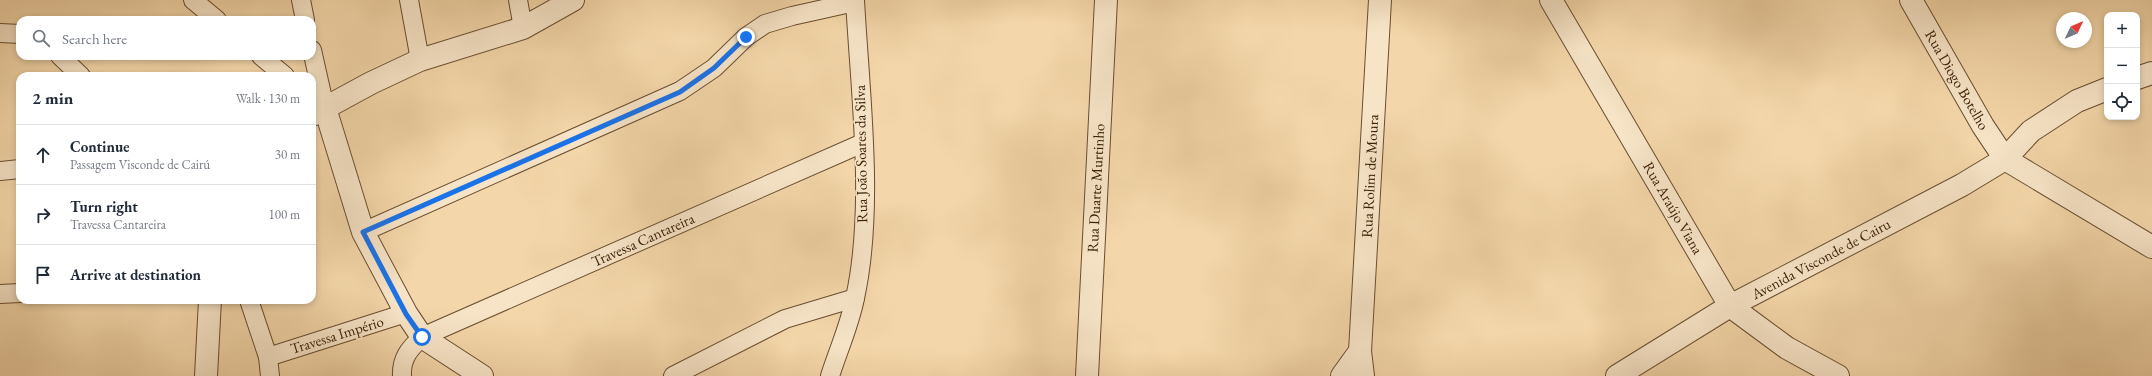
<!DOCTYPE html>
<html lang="en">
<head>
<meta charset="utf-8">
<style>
  :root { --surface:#fff; --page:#f6f6f7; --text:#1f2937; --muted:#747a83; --line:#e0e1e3 }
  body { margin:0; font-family:"EB Garamond",serif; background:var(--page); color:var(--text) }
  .controls { position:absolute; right:12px; top:12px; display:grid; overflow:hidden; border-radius:8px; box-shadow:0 2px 6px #0003 }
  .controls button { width:36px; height:36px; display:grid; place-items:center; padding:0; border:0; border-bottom:1px solid var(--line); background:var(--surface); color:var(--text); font:20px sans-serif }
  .compass { position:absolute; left:2056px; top:12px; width:36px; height:36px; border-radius:50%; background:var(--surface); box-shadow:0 2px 6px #0003; rotate:46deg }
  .stop { position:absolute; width:12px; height:12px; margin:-9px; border:3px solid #1a73e8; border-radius:50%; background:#fff }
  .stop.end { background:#1a73e8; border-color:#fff; box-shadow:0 1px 4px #0008 }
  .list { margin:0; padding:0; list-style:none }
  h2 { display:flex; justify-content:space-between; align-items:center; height:52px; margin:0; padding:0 16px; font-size:17px }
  h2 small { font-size:13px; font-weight:400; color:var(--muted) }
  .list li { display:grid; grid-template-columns:26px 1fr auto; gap:12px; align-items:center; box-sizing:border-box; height:60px; padding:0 16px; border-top:1px solid var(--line) }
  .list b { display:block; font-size:15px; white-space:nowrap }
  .list p { margin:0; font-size:13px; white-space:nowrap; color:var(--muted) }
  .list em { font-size:13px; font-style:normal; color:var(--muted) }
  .icon { flex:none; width:22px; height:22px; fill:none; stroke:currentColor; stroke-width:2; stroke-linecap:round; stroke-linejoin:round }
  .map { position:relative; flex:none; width:2152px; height:376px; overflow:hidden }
  .search { position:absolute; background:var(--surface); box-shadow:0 2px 6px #0003; left:16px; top:16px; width:300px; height:44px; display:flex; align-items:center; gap:10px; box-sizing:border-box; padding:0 14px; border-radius:12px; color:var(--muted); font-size:15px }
  .panel { position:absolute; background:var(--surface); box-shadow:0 2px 6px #0003; left:16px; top:72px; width:300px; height:232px; border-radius:12px }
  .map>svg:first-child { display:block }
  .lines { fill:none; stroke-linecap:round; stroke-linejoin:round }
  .lane-casing { stroke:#694e30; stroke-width:20 }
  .street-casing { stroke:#694e30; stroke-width:24 }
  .lane { stroke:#f7e4c7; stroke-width:18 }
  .street { stroke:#f7e4c7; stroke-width:22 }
  .route { stroke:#1a73e8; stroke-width:5 }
  .labels { text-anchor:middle; stroke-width:3.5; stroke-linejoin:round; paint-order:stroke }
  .street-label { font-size:15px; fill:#3b2008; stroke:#f7e4c7 }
</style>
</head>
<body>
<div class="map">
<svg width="2152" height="376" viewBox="0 0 2152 376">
  <rect width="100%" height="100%" fill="#f3d6a9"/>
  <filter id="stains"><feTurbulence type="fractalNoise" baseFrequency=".005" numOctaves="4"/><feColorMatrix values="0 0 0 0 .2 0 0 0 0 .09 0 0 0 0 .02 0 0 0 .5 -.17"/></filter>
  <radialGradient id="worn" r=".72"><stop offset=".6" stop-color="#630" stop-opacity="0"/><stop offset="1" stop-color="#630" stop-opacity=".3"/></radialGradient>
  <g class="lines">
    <defs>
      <g id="lane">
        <path d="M 193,0 L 217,20"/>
        <path d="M 301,0 L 305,20"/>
        <path d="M 409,0 L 420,60"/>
        <path d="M 518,0 L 523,28"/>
        <path d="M 0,33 L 20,34"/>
        <path d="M 312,50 L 325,108"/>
        <path d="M 60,56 L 81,76"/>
        <path d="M 261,56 L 285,76"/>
        <path d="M 0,171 L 20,169"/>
        <path d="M 363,232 L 680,91 L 714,68 L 746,37 L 765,24 L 792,16 L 855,2"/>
        <path d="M 0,294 L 20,293"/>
        <path d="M 249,300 L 268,357 L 270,376"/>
        <path d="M 268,357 L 406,313"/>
        <path d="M 402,376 C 401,358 410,348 422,337 L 863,143"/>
        <path d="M 673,376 L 785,319 L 855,298"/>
        <path d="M 830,376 C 838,351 850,324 855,298 C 875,207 860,93 855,0"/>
      </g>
      <g id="street">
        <path d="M 1551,0 L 1730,306 L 1787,348 L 1838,376"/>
        <path d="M 1911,0 L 1983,126 L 2005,159 L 2152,247"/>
        <path d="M 2137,78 L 2152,73"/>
        <path d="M 325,108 L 363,232 L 406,313 L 422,337 L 482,376"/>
        <path d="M 312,115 L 371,83 L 420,60 L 523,28 L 573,0"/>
        <path d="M 206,376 L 210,300"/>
        <path d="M 1087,376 L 1106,0"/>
        <path d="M 1342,376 L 1360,351"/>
        <path d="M 1363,376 L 1360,351 L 1380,0"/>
        <path d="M 1617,376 L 1730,306 L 1962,185 L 2005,159 L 2031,131 L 2077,101 L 2107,89"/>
      </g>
    </defs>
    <use href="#lane" class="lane-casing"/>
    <use href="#street" class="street-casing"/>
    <use href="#lane" class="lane"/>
    <use href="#street" class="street"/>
  </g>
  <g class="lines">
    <path class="route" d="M 422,337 L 406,314 L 363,232 L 680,92 L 714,68 L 746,37"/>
  </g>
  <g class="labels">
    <g class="street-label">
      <text transform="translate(1957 80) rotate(60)" y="5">Rua Diogo Botelho</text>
      <text transform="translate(861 154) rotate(-91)" y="5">Rua João Soares da Silva</text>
      <text transform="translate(1370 176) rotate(-87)" y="5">Rua Rolim de Moura</text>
      <text transform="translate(1096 188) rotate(-87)" y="5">Rua Duarte Murtinho</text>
      <text transform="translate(1673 208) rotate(60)" y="5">Rua Araújo Viana</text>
      <text transform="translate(643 240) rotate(-24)" y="5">Travessa Cantareira</text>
      <text transform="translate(1821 259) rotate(-28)" y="5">Avenida Visconde de Cairu</text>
      <text transform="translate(337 335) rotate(-17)" y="5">Travessa Império</text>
    </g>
  </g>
  <rect width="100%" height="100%" filter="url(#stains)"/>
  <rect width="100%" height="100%" fill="url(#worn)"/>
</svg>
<div class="controls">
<button>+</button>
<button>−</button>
<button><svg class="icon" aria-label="locate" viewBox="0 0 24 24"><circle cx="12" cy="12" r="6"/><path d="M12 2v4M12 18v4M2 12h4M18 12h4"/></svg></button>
</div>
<svg class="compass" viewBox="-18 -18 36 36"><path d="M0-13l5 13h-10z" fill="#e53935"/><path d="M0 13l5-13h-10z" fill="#747a83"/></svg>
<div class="stop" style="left:422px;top:337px"></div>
<div class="stop end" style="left:746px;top:37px"></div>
<div class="search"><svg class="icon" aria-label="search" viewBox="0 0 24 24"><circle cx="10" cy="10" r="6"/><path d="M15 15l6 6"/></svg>Search here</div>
<section class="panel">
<h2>2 min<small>Walk · 130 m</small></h2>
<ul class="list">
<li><svg class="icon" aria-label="ahead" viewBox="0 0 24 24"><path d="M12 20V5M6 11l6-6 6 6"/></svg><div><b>Continue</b><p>Passagem Visconde de Cairú</p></div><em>30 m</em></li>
<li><svg class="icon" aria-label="right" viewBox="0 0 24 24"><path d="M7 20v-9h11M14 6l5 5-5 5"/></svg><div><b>Turn right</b><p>Travessa Cantareira</p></div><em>100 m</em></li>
<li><svg class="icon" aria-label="arrive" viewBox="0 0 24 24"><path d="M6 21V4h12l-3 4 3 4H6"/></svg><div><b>Arrive at destination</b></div></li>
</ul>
</section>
</div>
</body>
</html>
